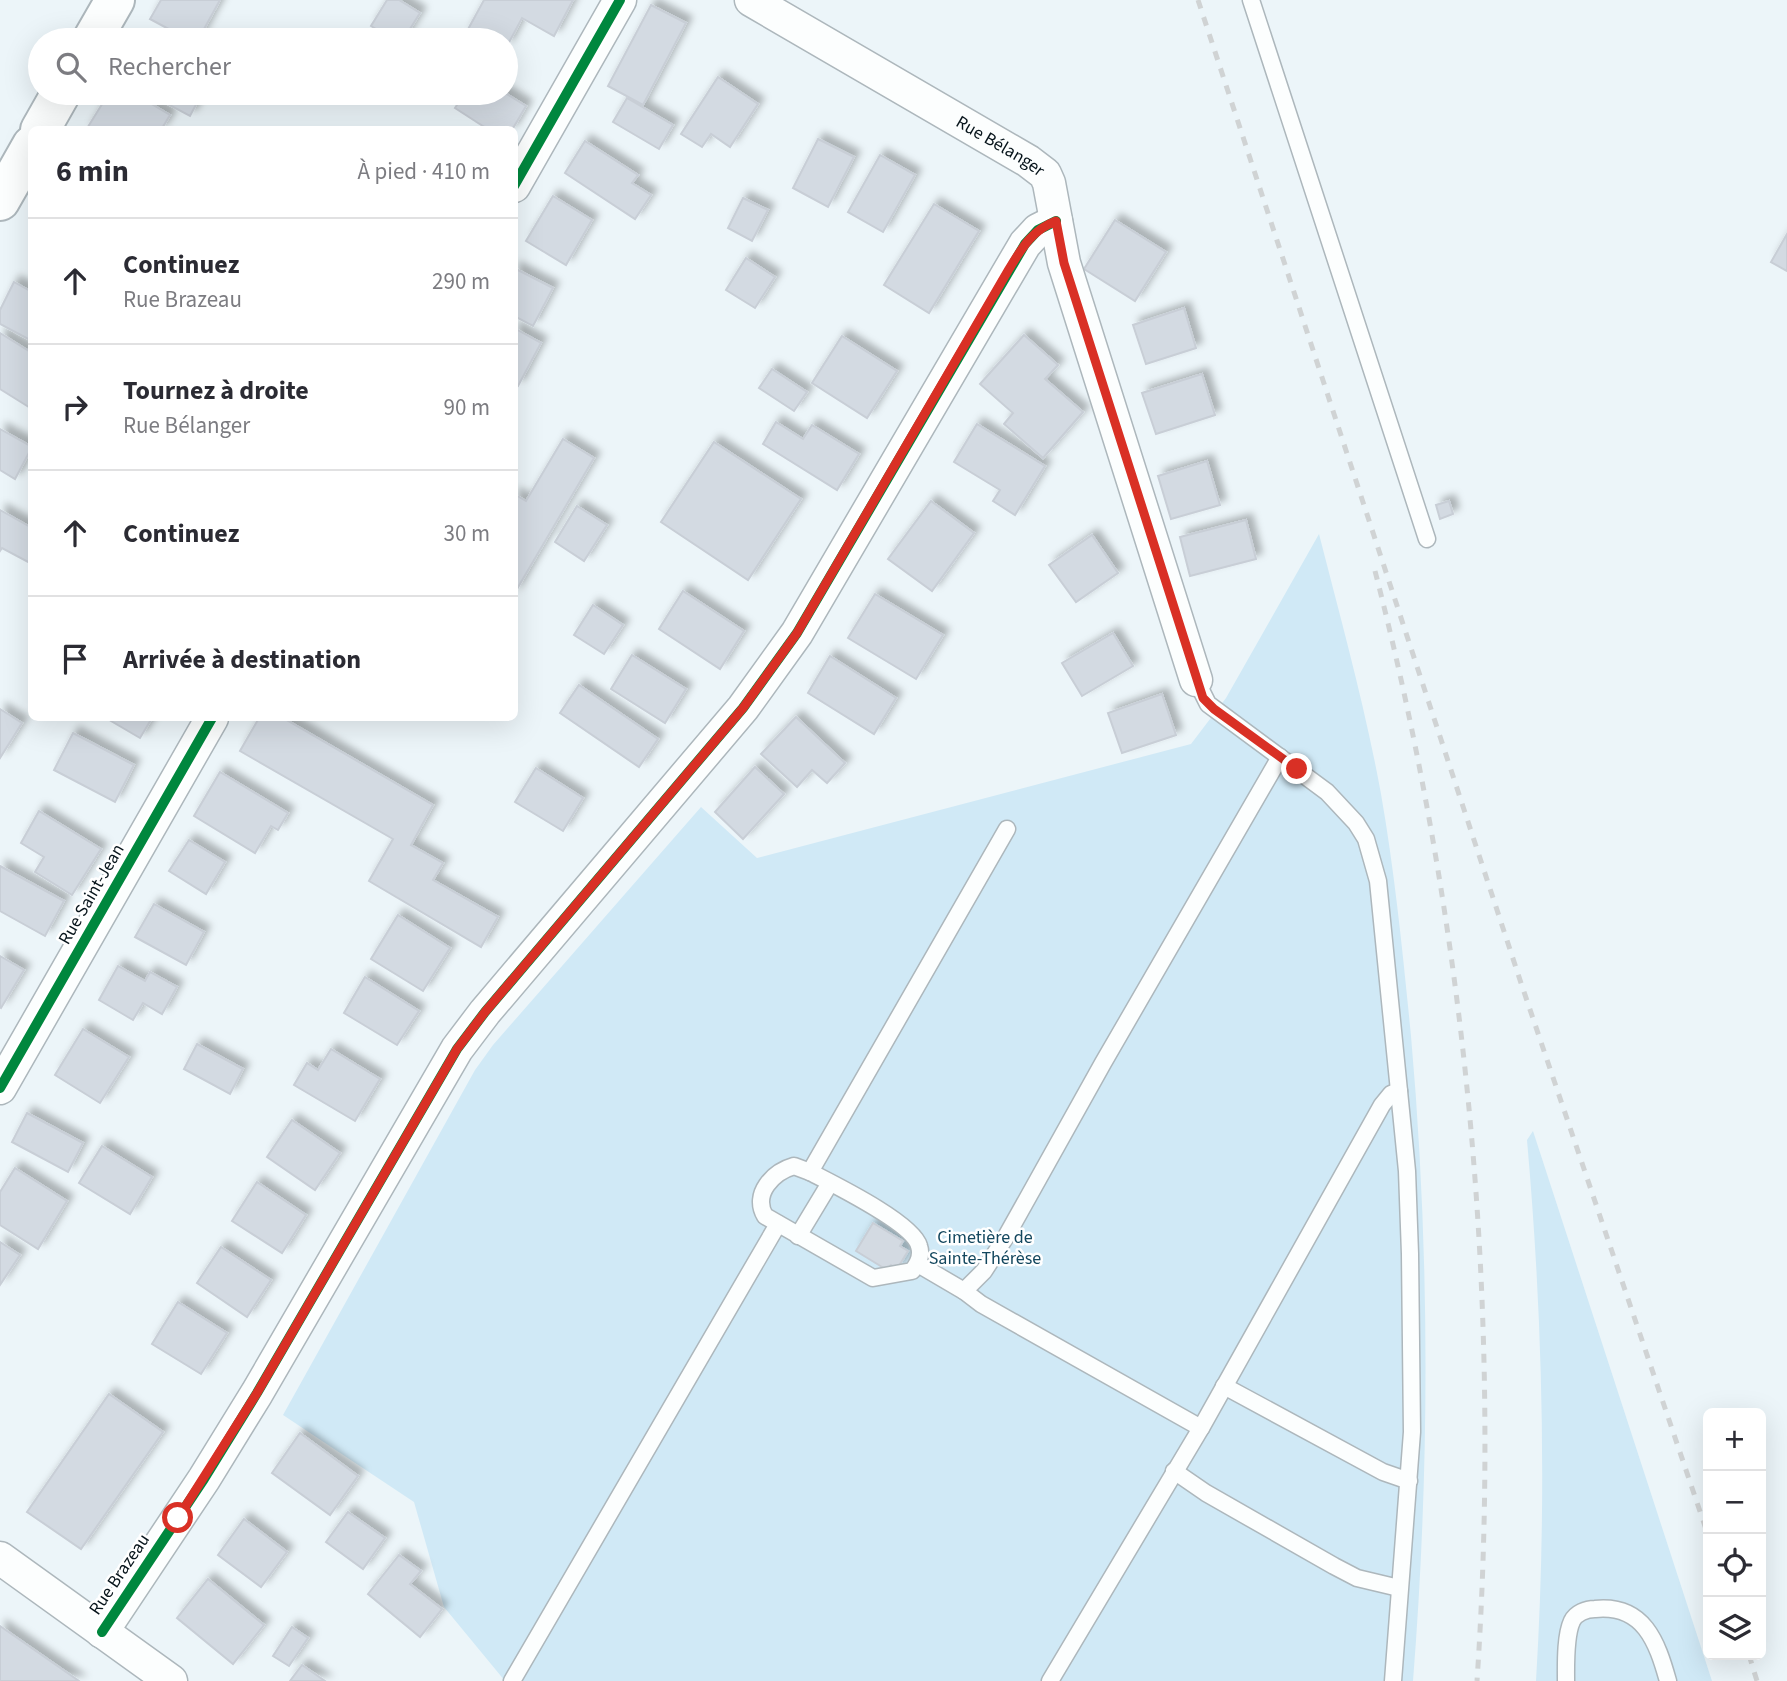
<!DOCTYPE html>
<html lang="fr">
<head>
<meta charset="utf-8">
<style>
  :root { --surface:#fff; --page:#f7f7f7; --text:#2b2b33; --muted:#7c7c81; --line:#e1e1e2 }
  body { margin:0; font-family:"Source Sans 3",sans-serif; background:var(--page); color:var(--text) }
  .controls { position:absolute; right:21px; bottom:21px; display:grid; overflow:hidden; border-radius:10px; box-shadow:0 7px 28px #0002 }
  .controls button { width:63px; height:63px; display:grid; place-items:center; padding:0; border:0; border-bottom:2px solid var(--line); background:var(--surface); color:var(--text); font:35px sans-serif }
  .stop { position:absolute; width:21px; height:21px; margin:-16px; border:5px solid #d93025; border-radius:50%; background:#fff }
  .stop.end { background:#d93025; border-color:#fff; box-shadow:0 2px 7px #0008 }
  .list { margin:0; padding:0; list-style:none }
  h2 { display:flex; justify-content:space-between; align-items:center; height:91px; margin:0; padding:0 28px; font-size:30px }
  h2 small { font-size:23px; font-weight:400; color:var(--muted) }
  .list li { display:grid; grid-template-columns:46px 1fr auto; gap:21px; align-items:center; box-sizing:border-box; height:126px; padding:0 28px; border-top:2px solid var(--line) }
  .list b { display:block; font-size:26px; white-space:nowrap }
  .list p { margin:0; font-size:23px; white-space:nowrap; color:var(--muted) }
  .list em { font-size:23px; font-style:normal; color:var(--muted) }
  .icon { flex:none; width:38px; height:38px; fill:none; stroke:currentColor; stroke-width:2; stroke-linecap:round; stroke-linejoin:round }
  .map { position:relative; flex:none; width:1787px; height:1681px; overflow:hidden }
  .search { position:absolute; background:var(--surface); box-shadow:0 7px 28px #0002; left:28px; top:28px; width:490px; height:77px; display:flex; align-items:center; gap:18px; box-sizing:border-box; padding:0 24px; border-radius:38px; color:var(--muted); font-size:26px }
  .panel { position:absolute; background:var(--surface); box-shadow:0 7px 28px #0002; left:28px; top:126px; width:490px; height:595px; border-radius:10px }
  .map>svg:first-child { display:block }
  .green { fill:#d0e9f6 }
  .building { fill:#d3dae2; stroke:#c8ced6; stroke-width:2; filter:url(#shadow) }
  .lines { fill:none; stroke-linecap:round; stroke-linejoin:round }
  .service-casing { stroke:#adb7bc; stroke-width:19 }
  .minor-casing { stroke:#adb7bc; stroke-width:35 }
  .tertiary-casing { stroke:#adb7bc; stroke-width:42 }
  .service { stroke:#fcfefe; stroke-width:16 }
  .minor { stroke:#fcfefe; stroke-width:32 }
  .tertiary { stroke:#fcfefe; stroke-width:38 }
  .rail { stroke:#d0d3d4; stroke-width:5; stroke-dasharray:9 9; stroke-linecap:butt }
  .cycleway-casing { stroke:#fff; stroke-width:15 }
  .cycleway { stroke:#00873e; stroke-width:10 }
  .route { stroke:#d93025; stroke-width:9 }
  .labels { text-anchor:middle; stroke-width:5; stroke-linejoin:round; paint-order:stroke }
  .street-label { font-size:18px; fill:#06131a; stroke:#fff }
  .park-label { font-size:18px; fill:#13475e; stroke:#fff }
</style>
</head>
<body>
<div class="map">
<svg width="1787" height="1681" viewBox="0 0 1787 1681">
  <defs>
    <filter id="shadow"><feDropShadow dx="6" dy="-6" stdDeviation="3.5" flood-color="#0004"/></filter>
  </defs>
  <rect width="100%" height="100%" fill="#ecf5f9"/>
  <g class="green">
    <path d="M 1319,534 C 1341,620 1365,706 1381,794 C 1395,874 1403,955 1411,1036 C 1430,1250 1430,1467 1413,1681 L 505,1681 L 444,1607 L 414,1502 L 283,1415 L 475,1070 L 493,1045 L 701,807 L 757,858 L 1191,744 L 1226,698 Z"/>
    <path d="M 1533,1131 L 1712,1681 L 1536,1681 C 1547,1501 1543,1320 1527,1140 Z"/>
  </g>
  <g class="building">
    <path d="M 161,0 L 220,0 L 198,40 L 189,40 L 150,19 Z"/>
    <path d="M 387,0 L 399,0 L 420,13 L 403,40 L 394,40 L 371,26 Z"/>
    <path d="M 484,0 L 573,0 L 554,36 L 522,18 L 506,48 L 506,40 L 478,40 L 466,33 Z"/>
    <path d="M 651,5 L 686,23 L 643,105 L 608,86 Z"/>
    <path d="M 718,77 L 758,104 L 730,147 L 711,134 L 702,147 L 681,134 Z"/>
    <path d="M 109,93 L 133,93 L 170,115 L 161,130 L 86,130 Z"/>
    <path d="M 147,93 L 202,93 L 190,116 Z"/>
    <path d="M 353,93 L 374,93 L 368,103 Z"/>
    <path d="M 423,93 L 439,93 L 435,99 Z"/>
    <path d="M 465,93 L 505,93 L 526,106 L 512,130 L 489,130 L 455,108 Z"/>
    <path d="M 627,98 L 673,125 L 659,149 L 613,122 Z"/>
    <path d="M 818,139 L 854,157 L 828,207 L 793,188 Z"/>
    <path d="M 585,141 L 638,175 L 632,183 L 651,195 L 635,219 L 565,173 Z"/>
    <path d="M 880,155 L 915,175 L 883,232 L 848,212 Z"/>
    <path d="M 553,196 L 592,220 L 566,265 L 526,241 Z"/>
    <path d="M 743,198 L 768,210 L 752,241 L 728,228 Z"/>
    <path d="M 934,204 L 979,231 L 929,313 L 884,285 Z"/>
    <path d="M 1115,220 L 1166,252 L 1135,301 L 1084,269 Z"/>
    <path d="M 1787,234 L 1787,271 L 1771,262 Z"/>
    <path d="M 746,258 L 775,277 L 755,308 L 726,290 Z"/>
    <path d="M 514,268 L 553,288 L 533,326 L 514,316 Z"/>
    <path d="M 14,282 L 32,292 L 32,341 L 0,324 L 0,310 Z"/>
    <path d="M 1184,308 L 1196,348 L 1146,364 L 1133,325 Z"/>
    <path d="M 514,328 L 541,343 L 518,386 L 514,384 Z"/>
    <path d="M 0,333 L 32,353 L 32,409 L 0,389 Z"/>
    <path d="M 1024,335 L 1058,365 L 1045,379 L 1083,412 L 1043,458 L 1004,424 L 1013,413 L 980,384 Z"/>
    <path d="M 842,336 L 897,371 L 867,418 L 812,383 Z"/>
    <path d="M 772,369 L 807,392 L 794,411 L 759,388 Z"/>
    <path d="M 1202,374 L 1215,415 L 1156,434 L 1142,393 Z"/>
    <path d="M 776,422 L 803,439 L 812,425 L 859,454 L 837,490 L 763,444 Z"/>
    <path d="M 977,424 L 1045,466 L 1015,515 L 993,501 L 1000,490 L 954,462 Z"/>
    <path d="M 0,429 L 32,447 L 15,479 L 0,470 Z"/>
    <path d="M 563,439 L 594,458 L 514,594 L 514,494 L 526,501 Z"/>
    <path d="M 714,442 L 801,499 L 748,580 L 661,522 Z"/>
    <path d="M 1207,461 L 1220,505 L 1171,519 L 1158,476 Z"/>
    <path d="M 931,501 L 974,533 L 932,591 L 888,559 Z"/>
    <path d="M 1449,501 L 1453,514 L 1440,519 L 1436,505 Z"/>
    <path d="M 577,506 L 607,525 L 584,561 L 555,542 Z"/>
    <path d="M 0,510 L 32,528 L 32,564 L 2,548 L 0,551 Z"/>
    <path d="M 1246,520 L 1256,559 L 1190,576 L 1180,537 Z"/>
    <path d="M 1092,535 L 1118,573 L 1076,602 L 1049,565 Z"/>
    <path d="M 683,591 L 744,631 L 720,669 L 659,629 Z"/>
    <path d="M 875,594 L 943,635 L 916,679 L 848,638 Z"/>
    <path d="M 593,605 L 623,625 L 604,654 L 574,635 Z"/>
    <path d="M 1113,633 L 1133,666 L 1082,696 L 1062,663 Z"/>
    <path d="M 632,655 L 686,689 L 665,723 L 611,689 Z"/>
    <path d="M 830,656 L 896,698 L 874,734 L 808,693 Z"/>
    <path d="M 579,685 L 658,739 L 639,767 L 560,713 Z"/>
    <path d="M 1162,694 L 1176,735 L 1122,753 L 1108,713 Z"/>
    <path d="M 0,709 L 22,723 L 0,758 Z"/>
    <path d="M 796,717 L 845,763 L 827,783 L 812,770 L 797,787 L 761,754 Z"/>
    <path d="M 106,718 L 152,718 L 140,738 Z"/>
    <path d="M 259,718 L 283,718 L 433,805 L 411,845 L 443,863 L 433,880 L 498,917 L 481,947 L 369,881 L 393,839 L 240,751 Z"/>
    <path d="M 73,733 L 134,765 L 115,802 L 54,770 Z"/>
    <path d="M 755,767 L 784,794 L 743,839 L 715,812 Z"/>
    <path d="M 536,768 L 583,798 L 563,831 L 515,802 Z"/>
    <path d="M 220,772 L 288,813 L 278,830 L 271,826 L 255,853 L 194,816 Z"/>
    <path d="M 39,811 L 101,849 L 72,895 L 35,872 L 44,857 L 21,843 Z"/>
    <path d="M 189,840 L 225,862 L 206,894 L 169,871 Z"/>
    <path d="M 0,866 L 64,901 L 45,936 L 0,911 Z"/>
    <path d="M 154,904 L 204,932 L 186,965 L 135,937 Z"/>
    <path d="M 398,915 L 450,948 L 423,991 L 371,959 Z"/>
    <path d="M 0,956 L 24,970 L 1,1008 L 0,1007 Z"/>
    <path d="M 118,966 L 145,981 L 150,972 L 177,987 L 162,1014 L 143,1003 L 133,1020 L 99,1000 Z"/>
    <path d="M 365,977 L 419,1011 L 397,1045 L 344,1013 Z"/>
    <path d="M 83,1029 L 129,1057 L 100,1103 L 55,1075 Z"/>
    <path d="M 197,1044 L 243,1069 L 230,1094 L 184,1069 Z"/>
    <path d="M 331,1049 L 380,1079 L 355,1121 L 294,1085 L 307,1063 L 318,1070 Z"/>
    <path d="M 27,1113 L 83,1143 L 68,1172 L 12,1142 Z"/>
    <path d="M 292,1120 L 340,1153 L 315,1190 L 267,1157 Z"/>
    <path d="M 102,1146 L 152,1177 L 130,1214 L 79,1183 Z"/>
    <path d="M 15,1168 L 67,1201 L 38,1249 L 0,1225 L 0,1192 Z"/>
    <path d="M 257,1182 L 306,1215 L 282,1253 L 232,1221 Z"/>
    <path d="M 873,1223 L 903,1241 L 900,1246 L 908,1251 L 897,1269 L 891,1265 L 887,1270 L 856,1251 Z"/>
    <path d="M 0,1242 L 20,1255 L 0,1285 Z"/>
    <path d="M 221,1247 L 271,1280 L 247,1317 L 197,1283 Z"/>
    <path d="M 178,1302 L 227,1333 L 201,1374 L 152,1344 Z"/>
    <path d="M 109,1394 L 163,1432 L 81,1549 L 27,1512 Z"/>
    <path d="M 300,1433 L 358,1476 L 330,1515 L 272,1473 Z"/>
    <path d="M 348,1512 L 385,1538 L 363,1569 L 326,1542 Z"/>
    <path d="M 244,1519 L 287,1552 L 261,1587 L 218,1555 Z"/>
    <path d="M 399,1555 L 421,1571 L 410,1584 L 442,1609 L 420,1637 L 368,1594 Z"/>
    <path d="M 208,1579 L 264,1625 L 233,1664 L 177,1618 Z"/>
    <path d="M 0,1626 L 79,1681 L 0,1681 Z"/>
    <path d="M 292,1627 L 308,1638 L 289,1666 L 273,1656 Z"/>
    <path d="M 302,1665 L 325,1681 L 290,1681 Z"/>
  </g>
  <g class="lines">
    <defs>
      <g id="service">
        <path d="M 1251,0 L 1427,539"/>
        <path d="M 1196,680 L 1208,704 L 1327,792 L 1356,823 L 1366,839 L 1378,881 L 1407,1171 L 1410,1254 L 1412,1432 L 1393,1681"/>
        <path d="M 794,1166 L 810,1172 C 833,1184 913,1223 919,1246 C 922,1255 918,1264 912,1271 L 873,1278 L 765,1216 C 752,1194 773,1172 794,1166 Z"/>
        <path d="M 810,1172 L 1007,829"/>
        <path d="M 798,1236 L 830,1183"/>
        <path d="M 918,1264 L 964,1291 L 981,1304 L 1201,1428 L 1050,1681"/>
        <path d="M 964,1291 L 984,1271 L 1007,1235 L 1103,1063 L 1280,757"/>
        <path d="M 1224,1386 L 1383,1472 L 1409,1481"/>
        <path d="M 1201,1428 L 1382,1105 L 1391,1094 L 1399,1091"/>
        <path d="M 1174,1471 L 1206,1493 L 1334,1566 L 1357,1578 L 1399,1588"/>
        <path d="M 512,1681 L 778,1224"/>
        <path d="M 1566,1681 C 1566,1665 1565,1636 1572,1621 C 1576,1613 1586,1609 1595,1609 C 1644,1604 1657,1642 1668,1681"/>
      </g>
      <g id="minor">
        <path id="s1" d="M 751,0 L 1028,161 L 1045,174 L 1049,183 L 1064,263 L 1196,680"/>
        <path d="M 514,186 L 620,0"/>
        <path d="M 0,1088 L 212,718"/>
        <path d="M 0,1558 L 171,1681"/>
        <path d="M 102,1632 L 204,1479 L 257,1393 L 457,1049 L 485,1012 L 743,708 L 797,633 L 1025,244 L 1038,230 L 1056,221"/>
      </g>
      <g id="tertiary">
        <path d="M 92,40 L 115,0"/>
        <path d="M 40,130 L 61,93"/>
        <path d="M 0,201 L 32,145"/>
      </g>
    </defs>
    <use href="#service" class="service-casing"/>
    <use href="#minor" class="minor-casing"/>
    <use href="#tertiary" class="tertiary-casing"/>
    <use href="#service" class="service"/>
    <use href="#minor" class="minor"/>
    <use href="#tertiary" class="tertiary"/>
    <g class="rail">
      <path d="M 1198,0 L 1521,983 L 1708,1535"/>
      <path d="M 1375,571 C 1468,933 1502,1308 1477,1681"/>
      <path d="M 1749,1655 L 1757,1681"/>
    </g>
    <defs>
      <g id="cycleway">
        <path d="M 514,186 L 620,0"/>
        <path d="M 0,1088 L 212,718"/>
        <path d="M 102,1632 L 204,1479 L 257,1393 L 457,1049 L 485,1012 L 743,708 L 797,633 L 1025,244 L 1038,230 L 1056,221"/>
      </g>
    </defs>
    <use href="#cycleway" class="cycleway-casing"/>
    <use href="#cycleway" class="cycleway"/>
  </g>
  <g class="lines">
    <path class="route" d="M 178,1518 L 257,1393 L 457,1049 L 485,1012 L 743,708 L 797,633 L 1009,269 C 1022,248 1032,230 1056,221 L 1064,263 L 1203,698 L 1214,709 L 1297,769"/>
  </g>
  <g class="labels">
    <g class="street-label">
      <text dy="6" stroke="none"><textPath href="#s1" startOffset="289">Rue Bélanger</textPath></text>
      <text transform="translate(91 894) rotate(-60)" y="6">Rue Saint-Jean</text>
      <text transform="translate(119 1574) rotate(-56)" y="6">Rue Brazeau</text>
    </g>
    <g class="park-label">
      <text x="985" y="1243">Cimetière de<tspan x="985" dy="21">Sainte-Thérèse</tspan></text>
    </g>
  </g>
</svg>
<div class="controls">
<button>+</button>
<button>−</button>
<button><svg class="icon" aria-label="locate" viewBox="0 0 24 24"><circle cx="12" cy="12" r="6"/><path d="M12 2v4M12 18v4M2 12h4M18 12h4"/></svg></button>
<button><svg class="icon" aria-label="layers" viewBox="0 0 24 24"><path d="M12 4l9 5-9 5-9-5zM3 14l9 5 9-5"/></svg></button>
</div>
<div class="stop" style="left:178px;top:1518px"></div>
<div class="stop end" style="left:1297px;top:769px"></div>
<div class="search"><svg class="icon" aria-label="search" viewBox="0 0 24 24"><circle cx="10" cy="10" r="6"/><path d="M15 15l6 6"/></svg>Rechercher</div>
<section class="panel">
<h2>6 min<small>À pied · 410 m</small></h2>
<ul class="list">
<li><svg class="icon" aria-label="ahead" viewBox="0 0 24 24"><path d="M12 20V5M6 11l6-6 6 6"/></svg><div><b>Continuez</b><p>Rue Brazeau</p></div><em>290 m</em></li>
<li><svg class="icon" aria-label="right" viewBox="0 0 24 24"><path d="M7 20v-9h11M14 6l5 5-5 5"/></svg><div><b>Tournez à droite</b><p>Rue Bélanger</p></div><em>90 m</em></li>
<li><svg class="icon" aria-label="ahead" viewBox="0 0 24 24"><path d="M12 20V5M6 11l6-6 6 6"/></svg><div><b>Continuez</b></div><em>30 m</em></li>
<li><svg class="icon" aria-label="arrive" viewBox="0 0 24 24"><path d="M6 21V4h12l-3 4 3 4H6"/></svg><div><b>Arrivée à destination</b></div></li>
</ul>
</section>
</div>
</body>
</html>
